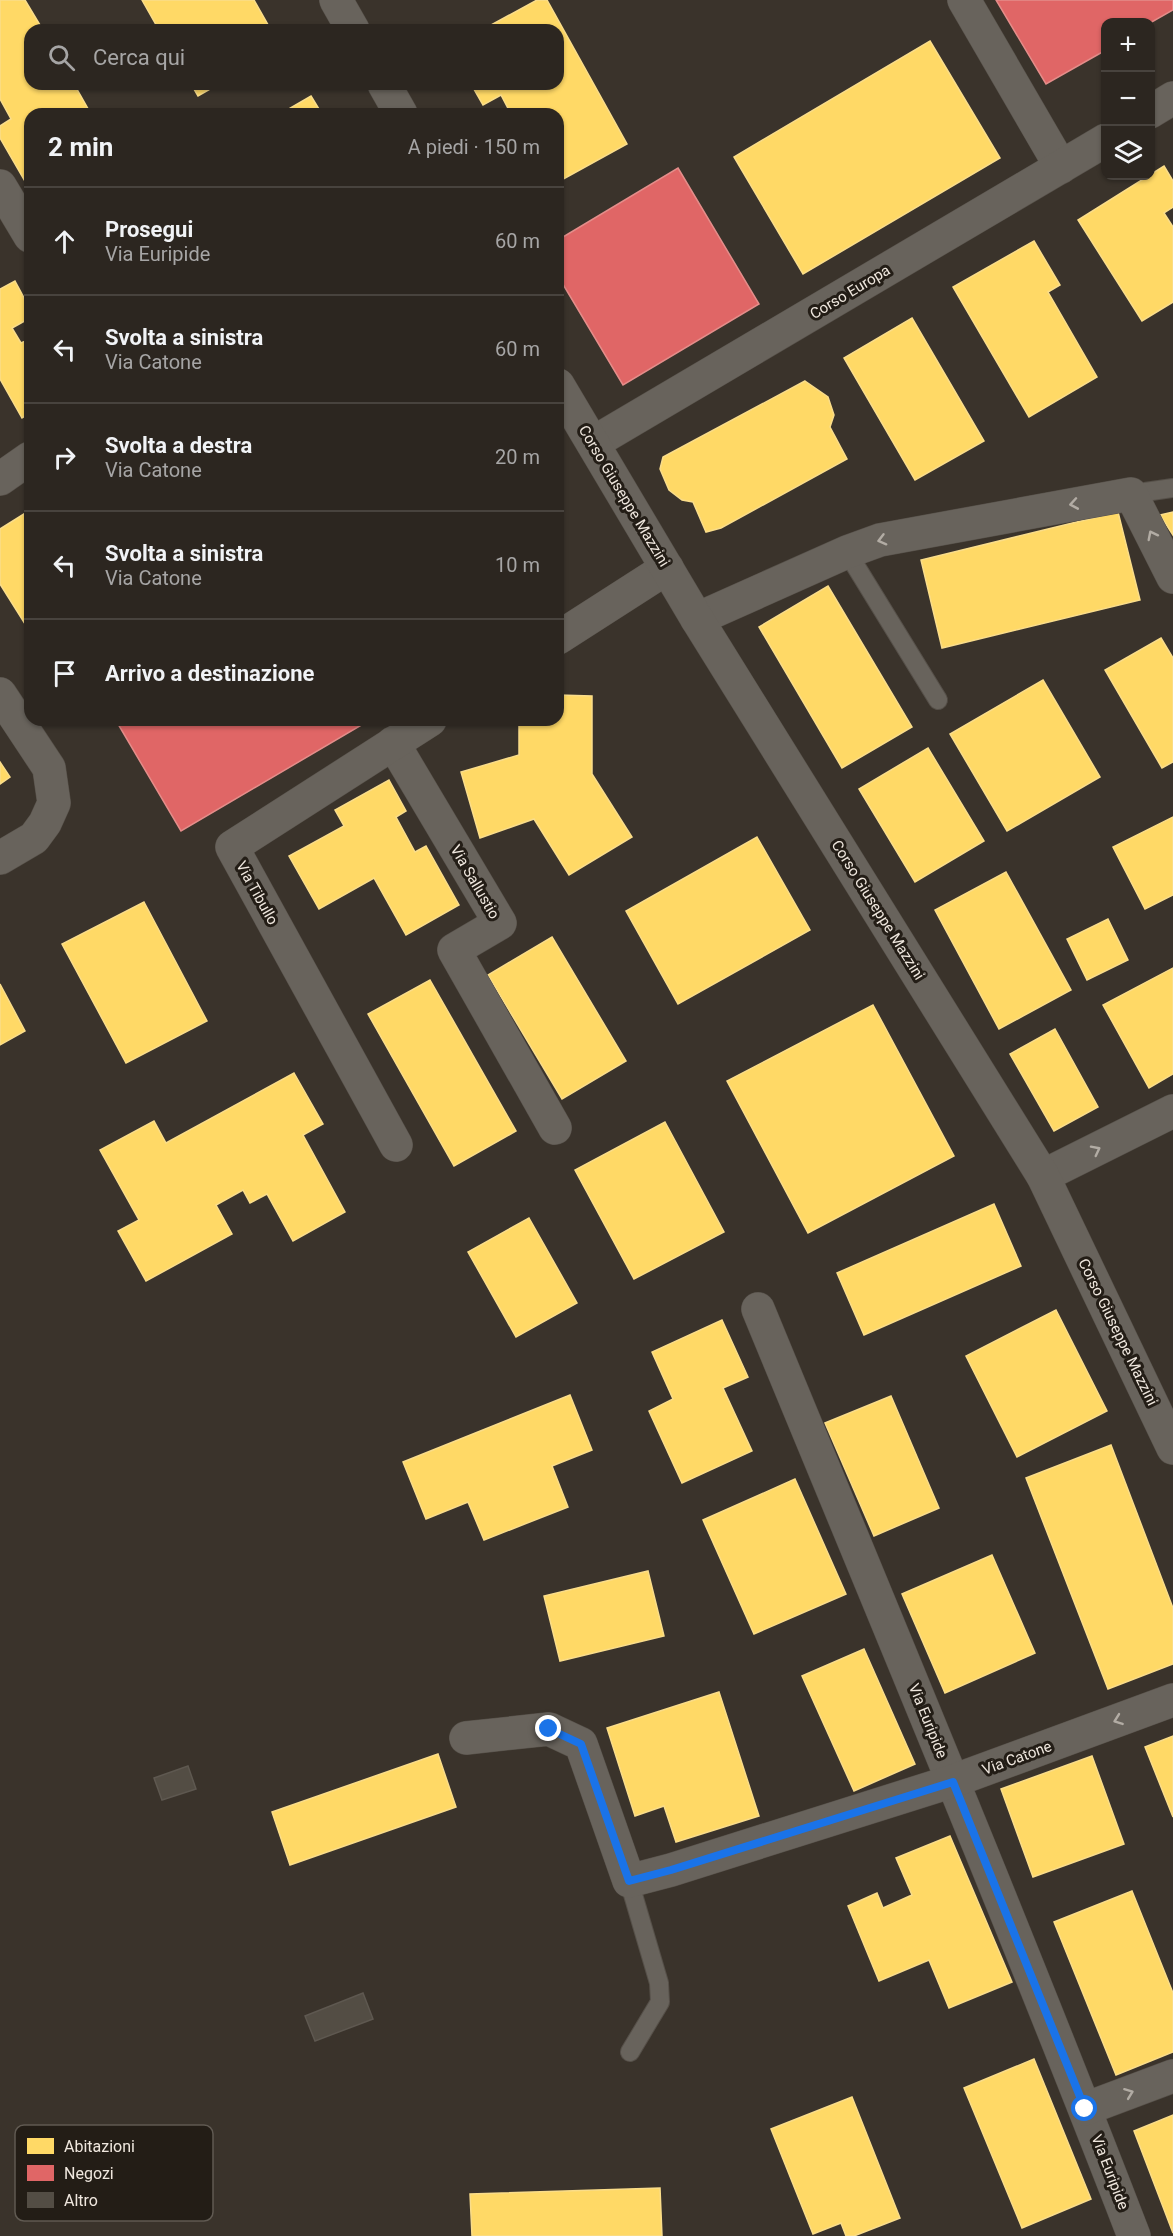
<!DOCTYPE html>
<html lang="it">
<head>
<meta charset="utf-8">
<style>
  :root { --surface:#2c2620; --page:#342e29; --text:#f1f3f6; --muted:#a6a5a5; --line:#48433e }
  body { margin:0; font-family:Roboto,sans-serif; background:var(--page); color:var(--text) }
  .controls { position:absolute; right:18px; top:18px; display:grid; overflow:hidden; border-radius:12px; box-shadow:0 2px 4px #0004 }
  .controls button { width:54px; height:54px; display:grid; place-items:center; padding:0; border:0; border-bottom:2px solid var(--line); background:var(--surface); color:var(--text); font:30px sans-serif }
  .stop { position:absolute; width:18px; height:18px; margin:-14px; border:4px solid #1a73e8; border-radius:50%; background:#fff }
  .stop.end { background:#1a73e8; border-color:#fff; box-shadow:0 2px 6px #0008 }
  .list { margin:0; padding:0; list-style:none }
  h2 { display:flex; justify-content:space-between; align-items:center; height:78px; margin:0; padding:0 24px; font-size:26px }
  h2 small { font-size:20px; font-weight:400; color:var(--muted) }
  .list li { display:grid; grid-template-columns:39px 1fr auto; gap:18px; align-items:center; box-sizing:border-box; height:108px; padding:0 24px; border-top:2px solid var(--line) }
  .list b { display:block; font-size:22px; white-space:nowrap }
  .list p { margin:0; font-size:20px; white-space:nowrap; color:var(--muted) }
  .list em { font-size:20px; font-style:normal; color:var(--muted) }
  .icon { flex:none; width:33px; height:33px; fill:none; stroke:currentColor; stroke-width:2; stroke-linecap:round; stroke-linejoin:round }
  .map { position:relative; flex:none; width:1173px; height:2236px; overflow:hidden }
  .search { position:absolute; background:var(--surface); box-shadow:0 2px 4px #0004; left:24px; top:24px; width:540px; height:66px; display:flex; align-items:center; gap:15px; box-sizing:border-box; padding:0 21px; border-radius:18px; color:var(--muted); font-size:22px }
  .panel { position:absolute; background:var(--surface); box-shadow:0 2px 4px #0004; left:24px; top:108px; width:540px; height:618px; border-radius:18px }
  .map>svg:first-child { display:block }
  .homes { fill:#ffd966; stroke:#fadd8a; stroke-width:1.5 }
  .shops { fill:#e06666; stroke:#e48d8a; stroke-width:1.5 }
  .building { fill:#534d44; stroke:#5e5850; stroke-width:1.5 }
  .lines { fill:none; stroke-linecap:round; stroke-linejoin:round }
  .service-casing { stroke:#565049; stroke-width:20 }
  .minor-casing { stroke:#565049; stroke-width:34 }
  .secondary-casing { stroke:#565049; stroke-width:34 }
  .service { stroke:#68635c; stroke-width:18 }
  .minor { stroke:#68635c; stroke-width:33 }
  .secondary { stroke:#68635c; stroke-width:33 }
  .oneway { stroke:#b2aca4 }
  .route { stroke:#1a73e8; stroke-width:8 }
  .labels { text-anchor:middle; stroke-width:6; stroke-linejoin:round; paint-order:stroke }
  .street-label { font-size:15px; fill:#efe7de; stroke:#231d16 }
  .key { fill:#231d16; stroke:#605a52; stroke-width:1.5 }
  .key-label { font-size:16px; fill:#efe7de }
</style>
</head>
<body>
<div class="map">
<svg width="1173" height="2236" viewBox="0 0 1173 2236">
  <rect width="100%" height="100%" fill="#3a332b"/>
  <g class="homes">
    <path d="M 0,0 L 25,0 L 43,30 L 30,30 L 30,84 L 74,84 L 91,114 L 30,114 L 30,190 L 0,138 L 0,126 L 11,119 L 0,99 Z"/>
    <path d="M 142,0 L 254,0 L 271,30 L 159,30 Z"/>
    <path d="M 537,0 L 547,0 L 627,144 L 558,182 L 558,114 L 511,114 L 501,95 L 483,105 L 471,84 L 558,84 L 558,30 L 482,30 Z"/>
    <path d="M 930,41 L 1000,158 L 803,274 L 734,157 Z"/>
    <path d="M 191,84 L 219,84 L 198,96 Z"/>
    <path d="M 311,96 L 322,114 L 280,114 Z"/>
    <path d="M 1164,166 L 1173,181 L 1173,207 L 1164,213 L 1173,227 L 1173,302 L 1142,321 L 1078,220 Z"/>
    <path d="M 1034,241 L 1060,285 L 1048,292 L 1097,377 L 1029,417 L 953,287 Z"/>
    <path d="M 15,281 L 30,309 L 30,318 L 12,328 L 21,343 L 30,339 L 30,413 L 22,418 L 0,379 L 0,289 Z"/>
    <path d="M 912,318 L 984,441 L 915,480 L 844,358 Z"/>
    <path d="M 805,381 L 828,397 L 834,415 L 830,427 L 847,459 L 721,528 L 706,532 L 693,502 L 682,500 L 669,490 L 660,469 L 663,457 Z"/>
    <path d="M 30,510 L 30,632 L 0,584 L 0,529 Z"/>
    <path d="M 1118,512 L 1140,600 L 942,648 L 921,560 Z"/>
    <path d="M 1173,512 L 1173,535 L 1160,515 Z"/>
    <path d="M 828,586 L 912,727 L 842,768 L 759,627 Z"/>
    <path d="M 1161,638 L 1173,658 L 1173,762 L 1162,768 L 1105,670 Z"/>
    <path d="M 1043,680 L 1100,777 L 1007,831 L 950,734 Z"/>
    <path d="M 558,695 L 592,696 L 592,774 L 632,837 L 569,875 L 534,819 L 480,838 L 461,772 L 519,755 L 519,720 L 558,720 Z"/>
    <path d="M 928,748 L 984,841 L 915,882 L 859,789 Z"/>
    <path d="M 0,762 L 10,777 L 0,784 Z"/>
    <path d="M 389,780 L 406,811 L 396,817 L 415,852 L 426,846 L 459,905 L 406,935 L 374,878 L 319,909 L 289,856 L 344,826 L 335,810 Z"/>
    <path d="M 1173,817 L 1173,895 L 1145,909 L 1113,847 Z"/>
    <path d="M 757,837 L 810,930 L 678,1004 L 626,911 Z"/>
    <path d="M 1006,872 L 1071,990 L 999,1029 L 935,910 Z"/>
    <path d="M 144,902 L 207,1021 L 126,1063 L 62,944 Z"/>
    <path d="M 1108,919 L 1128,960 L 1087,980 L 1067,939 Z"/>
    <path d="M 552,937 L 626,1061 L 562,1099 L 488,975 Z"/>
    <path d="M 1173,968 L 1173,1074 L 1149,1088 L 1103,1005 Z"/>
    <path d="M 430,980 L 516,1131 L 454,1166 L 368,1014 Z"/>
    <path d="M 0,984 L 25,1031 L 0,1045 Z"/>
    <path d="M 873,1005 L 954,1156 L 808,1233 L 727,1081 Z"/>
    <path d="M 1055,1029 L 1098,1107 L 1054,1131 L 1010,1054 Z"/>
    <path d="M 294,1073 L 323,1124 L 303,1135 L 345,1212 L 293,1241 L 267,1194 L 250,1203 L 243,1190 L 216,1205 L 232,1234 L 146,1281 L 118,1231 L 139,1220 L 100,1150 L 154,1121 L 166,1143 Z"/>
    <path d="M 665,1122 L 724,1232 L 634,1279 L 575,1170 Z"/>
    <path d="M 994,1204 L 1021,1266 L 864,1335 L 837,1273 Z"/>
    <path d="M 529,1218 L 577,1303 L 516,1337 L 468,1252 Z"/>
    <path d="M 1056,1310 L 1107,1411 L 1017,1457 L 966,1356 Z"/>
    <path d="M 722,1320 L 748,1377 L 723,1388 L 752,1451 L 682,1483 L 649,1411 L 673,1399 L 652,1352 Z"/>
    <path d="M 570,1395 L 592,1450 L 552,1466 L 568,1507 L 484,1540 L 468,1502 L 426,1519 L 403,1462 Z"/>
    <path d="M 891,1396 L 939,1508 L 874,1536 L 825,1423 Z"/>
    <path d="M 1111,1445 L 1173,1608 L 1173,1664 L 1108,1689 L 1026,1478 Z"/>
    <path d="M 795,1479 L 846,1594 L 754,1634 L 703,1520 Z"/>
    <path d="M 992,1555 L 1035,1653 L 945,1693 L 902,1594 Z"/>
    <path d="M 648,1571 L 664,1636 L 560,1661 L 544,1596 Z"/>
    <path d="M 864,1649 L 915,1764 L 854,1791 L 802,1676 Z"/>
    <path d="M 719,1692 L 759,1816 L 676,1842 L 664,1806 L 635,1816 L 607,1728 Z"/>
    <path d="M 1173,1736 L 1173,1817 L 1145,1747 Z"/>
    <path d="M 438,1754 L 456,1807 L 290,1865 L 272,1812 Z"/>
    <path d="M 1092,1756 L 1124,1844 L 1033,1877 L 1001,1789 Z"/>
    <path d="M 950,1836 L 1012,1982 L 949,2008 L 929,1960 L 879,1981 L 848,1906 L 877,1893 L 883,1908 L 912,1895 L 896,1858 Z"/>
    <path d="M 1132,1891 L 1173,1993 L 1173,2052 L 1116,2075 L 1054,1922 Z"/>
    <path d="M 1034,2059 L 1091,2199 L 1022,2228 L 964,2088 Z"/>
    <path d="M 852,2097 L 900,2218 L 854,2236 L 846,2236 L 841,2223 L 813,2234 L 771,2129 Z"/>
    <path d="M 1173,2115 L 1173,2233 L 1134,2131 Z"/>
    <path d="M 660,2188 L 662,2236 L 472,2236 L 470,2194 Z"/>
  </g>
  <g class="shops">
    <path d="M 996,0 L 1173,0 L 1173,10 L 1150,23 L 1106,22 L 1106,50 L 1046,84 Z"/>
    <path d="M 678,168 L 759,304 L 623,385 L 558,276 L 558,240 Z"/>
    <path d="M 125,720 L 370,720 L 181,831 L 118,724 Z"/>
  </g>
  <g class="building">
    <path d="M 188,1766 L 196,1789 L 162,1800 L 154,1778 Z"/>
    <path d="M 363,1993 L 373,2019 L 315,2041 L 305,2016 Z"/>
  </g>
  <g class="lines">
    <defs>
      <g id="service">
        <path d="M 1131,494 L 1173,488"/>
        <path d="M 847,552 L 938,700"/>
        <path d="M 629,1881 L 659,1983 L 660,2002 L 630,2052"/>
      </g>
      <g id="minor">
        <path d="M 964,0 L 1061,167"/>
        <path d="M 1150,112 L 1173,98"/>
        <path d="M 0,186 L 30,236"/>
        <path d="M 593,443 L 1106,140"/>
        <path d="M 0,479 L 30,458"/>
        <path d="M 697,619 L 847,552 L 880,540 L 1131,494 L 1173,577"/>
        <path d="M 558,638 L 667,568"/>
        <path d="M 0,694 L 49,768 L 54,803 L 45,823 L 34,838 L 0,858"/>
        <path d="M 393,743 L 500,923 L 454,950 L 555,1128"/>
        <path d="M 396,1145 L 232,847 L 430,720"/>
        <path d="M 1043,1176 L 1173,1111"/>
        <path d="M 758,1309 C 885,1617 1014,1925 1134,2236"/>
        <path d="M 466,1738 L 549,1729 L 581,1744 L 629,1881 L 671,1870 L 953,1781 L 1173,1700"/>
        <path d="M 1085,2109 L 1173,2076"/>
      </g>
      <g id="secondary">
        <path d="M 336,0 L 353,30"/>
        <path d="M 384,84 L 401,114"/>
        <path d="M 558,385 L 697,619 L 1043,1176 L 1173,1448"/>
      </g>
    </defs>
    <use href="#service" class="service-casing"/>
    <use href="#minor" class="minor-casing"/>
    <use href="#secondary" class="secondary-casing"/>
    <use href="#service" class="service"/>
    <use href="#minor" class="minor"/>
    <use href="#secondary" class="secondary"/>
  </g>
  <defs><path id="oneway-chevron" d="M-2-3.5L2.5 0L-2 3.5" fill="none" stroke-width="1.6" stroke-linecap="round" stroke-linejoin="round" transform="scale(1.5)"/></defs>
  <g class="oneway">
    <use href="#oneway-chevron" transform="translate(1074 504) rotate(170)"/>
    <use href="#oneway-chevron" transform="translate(1152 535) rotate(-117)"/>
    <use href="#oneway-chevron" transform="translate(882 540) rotate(165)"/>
    <use href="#oneway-chevron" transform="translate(1096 1150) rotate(-27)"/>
    <use href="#oneway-chevron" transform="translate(1118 1720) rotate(160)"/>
    <use href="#oneway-chevron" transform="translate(1129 2093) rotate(-21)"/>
  </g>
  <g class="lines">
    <path class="route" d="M 549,1729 L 581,1744 L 629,1881 L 671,1870 L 953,1782 L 1085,2109"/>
  </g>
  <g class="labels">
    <g class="street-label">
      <text transform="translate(850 292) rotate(-31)" y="5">Corso Europa</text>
      <text transform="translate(624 496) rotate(59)" y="5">Corso Giuseppe Mazzini</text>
      <text transform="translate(475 882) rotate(60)" y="5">Via Sallustio</text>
      <text transform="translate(257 893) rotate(61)" y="5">Via Tibullo</text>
      <text transform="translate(878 910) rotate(58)" y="5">Corso Giuseppe Mazzini</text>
      <text transform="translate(1118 1332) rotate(64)" y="5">Corso Giuseppe Mazzini</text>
      <text transform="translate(928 1721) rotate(68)" y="5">Via Euripide</text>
      <text transform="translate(1017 1758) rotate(-20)" y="5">Via Catone</text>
      <text transform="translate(1110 2172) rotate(69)" y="5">Via Euripide</text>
    </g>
  </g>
  <rect x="15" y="2125" width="198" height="96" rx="9" class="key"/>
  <rect x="27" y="2138" width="27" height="16" fill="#ffd966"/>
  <rect x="27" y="2165" width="27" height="16" fill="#e06666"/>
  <rect x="27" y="2192" width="27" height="16" fill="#534d44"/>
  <g class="key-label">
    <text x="64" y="2152">Abitazioni</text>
    <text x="64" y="2179">Negozi</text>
    <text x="64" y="2206">Altro</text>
  </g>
</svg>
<div class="controls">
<button>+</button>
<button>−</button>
<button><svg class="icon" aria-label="layers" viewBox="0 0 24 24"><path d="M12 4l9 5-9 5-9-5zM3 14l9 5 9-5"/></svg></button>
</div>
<div class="stop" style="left:1085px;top:2109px"></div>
<div class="stop end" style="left:549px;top:1729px"></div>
<div class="search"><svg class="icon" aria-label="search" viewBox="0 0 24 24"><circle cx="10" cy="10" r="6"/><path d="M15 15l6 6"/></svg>Cerca qui</div>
<section class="panel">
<h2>2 min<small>A piedi · 150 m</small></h2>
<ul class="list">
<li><svg class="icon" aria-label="ahead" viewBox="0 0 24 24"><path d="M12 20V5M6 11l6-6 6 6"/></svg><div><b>Prosegui</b><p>Via Euripide</p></div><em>60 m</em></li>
<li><svg class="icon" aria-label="left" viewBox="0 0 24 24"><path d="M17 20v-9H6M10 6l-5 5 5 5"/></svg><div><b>Svolta a sinistra</b><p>Via Catone</p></div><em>60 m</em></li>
<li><svg class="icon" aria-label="right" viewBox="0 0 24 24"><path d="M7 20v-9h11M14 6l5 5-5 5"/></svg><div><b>Svolta a destra</b><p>Via Catone</p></div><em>20 m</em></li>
<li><svg class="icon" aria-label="left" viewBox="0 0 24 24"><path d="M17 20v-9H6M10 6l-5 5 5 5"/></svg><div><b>Svolta a sinistra</b><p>Via Catone</p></div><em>10 m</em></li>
<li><svg class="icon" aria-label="arrive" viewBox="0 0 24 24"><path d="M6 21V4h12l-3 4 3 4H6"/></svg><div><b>Arrivo a destinazione</b></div></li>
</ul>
</section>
</div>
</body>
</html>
